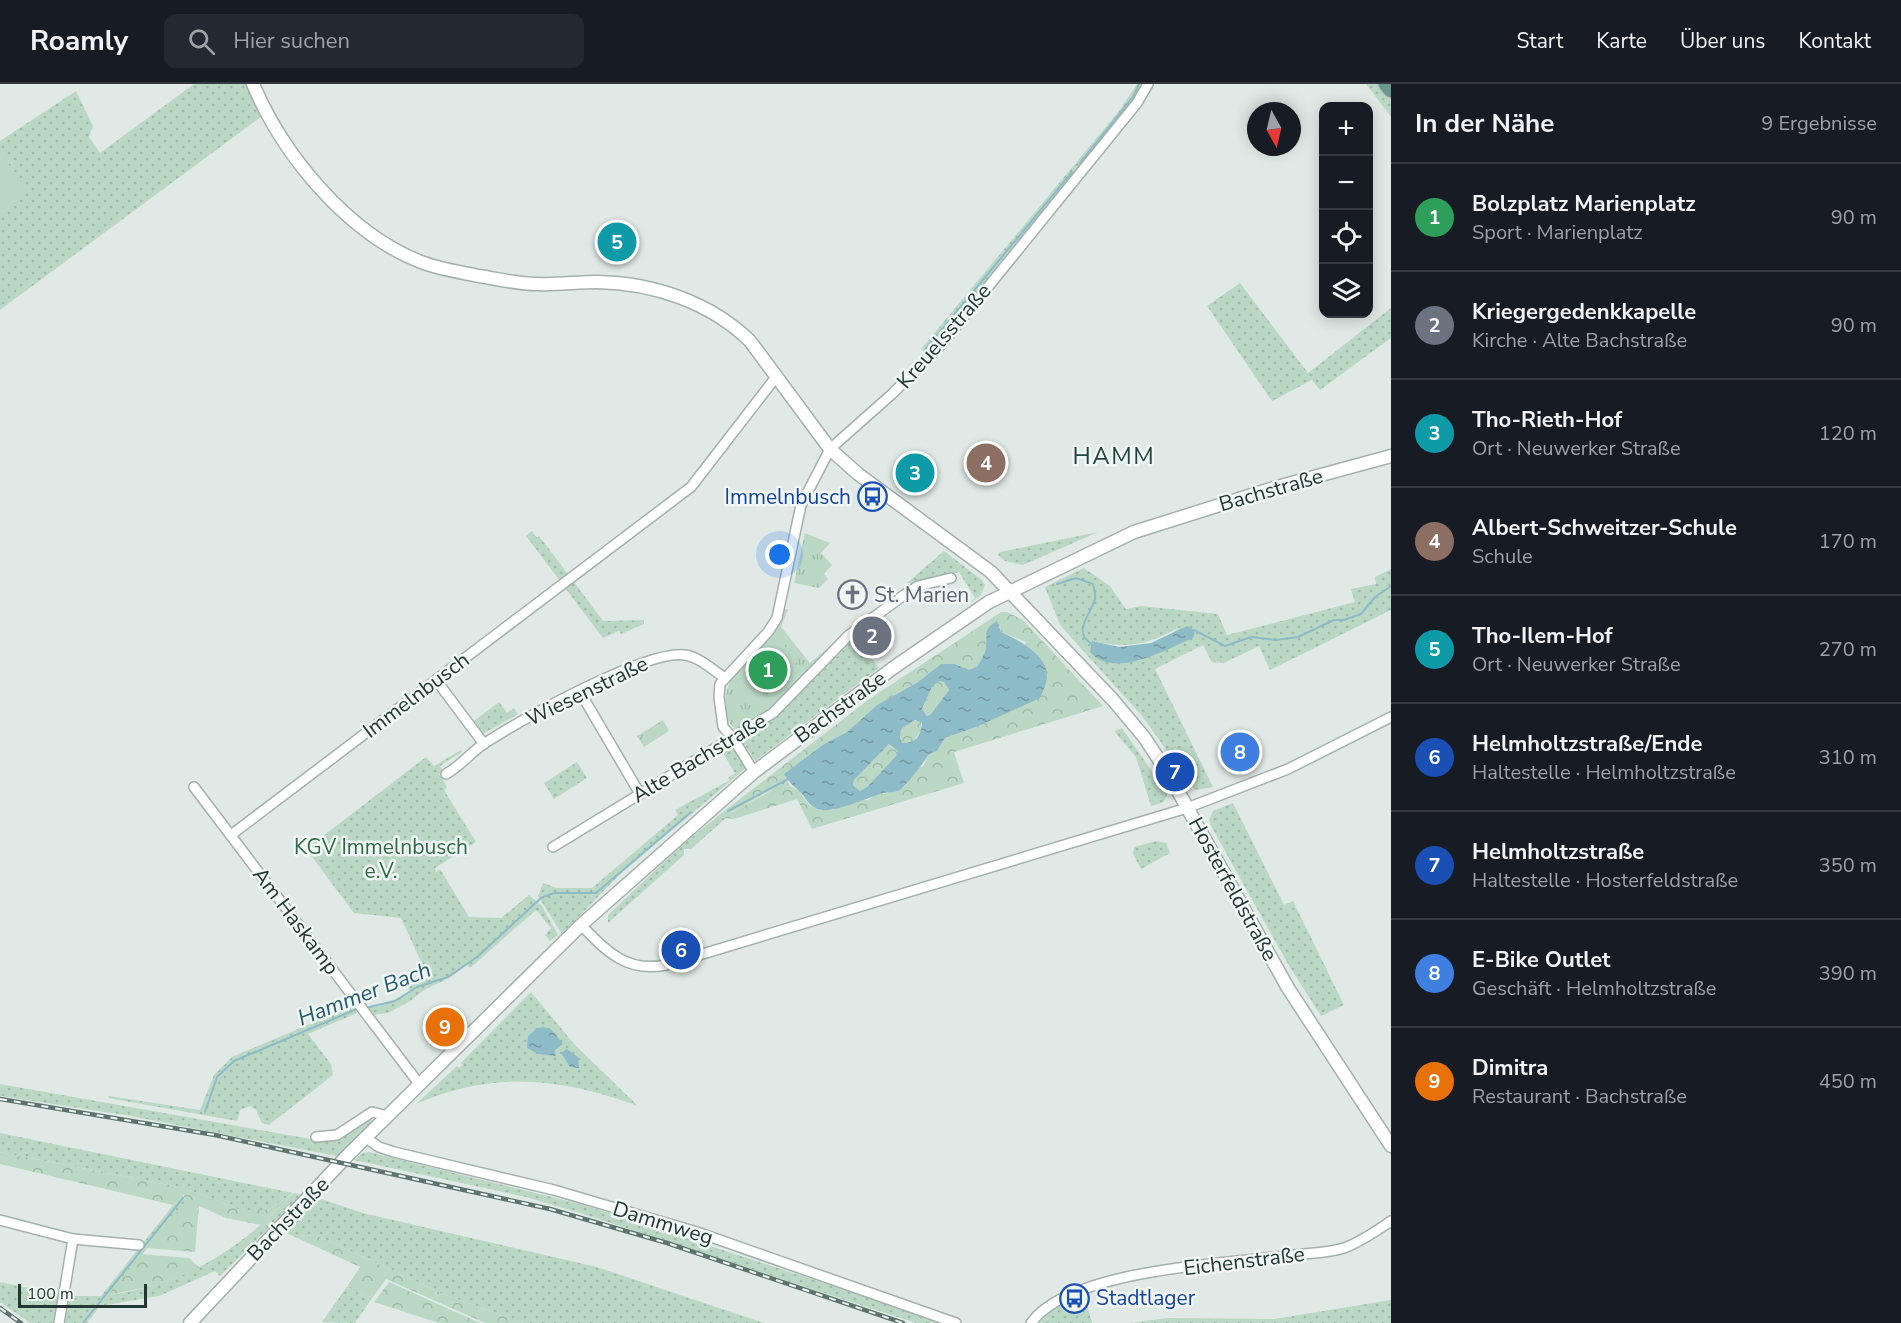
<!DOCTYPE html>
<html lang="de">
<head>
<meta charset="utf-8">
<style>
  :root { --surface:#171b24; --page:#242831; --text:#f1f3f6; --muted:#9ea1a6; --line:#363941; --accent:#e08d66 }
  body { margin:0; font-family:"Nunito Sans",sans-serif; background:var(--page); color:var(--text) }
  .controls { position:absolute; right:18px; top:18px; display:grid; overflow:hidden; border-radius:12px; box-shadow:0 3px 15px #0003 }
  .controls button { width:54px; height:54px; display:grid; place-items:center; padding:0; border:0; border-bottom:2px solid var(--line); background:var(--surface); color:var(--text); font:30px sans-serif }
  .compass { position:absolute; left:1247px; top:18px; width:54px; height:54px; border-radius:50%; background:var(--surface); box-shadow:0 3px 15px #0003; rotate:172deg }
  .scale { position:absolute; left:18px; bottom:15px; width:129px; box-sizing:border-box; padding-left:6px; border:3px solid #233733; border-top:0; font-size:16px; line-height:21px; white-space:nowrap; color:#233733; -webkit-text-stroke:4px #f0f6f3; paint-order:stroke }
  .you { position:absolute; left:780px; top:471px; width:21px; height:21px; margin:-15px; border:4px solid #fff; border-radius:50%; background:#1a73e8; box-shadow:0 0 0 9px #1a73e833 }
  .badge { display:grid; place-items:center; width:39px; height:39px; border-radius:50%; background:var(--accent); color:#fff; font-size:20px; font-weight:700 }
  .pin { position:absolute; translate:-50% -50%; border:3px solid #fff; box-shadow:0 2px 6px #0006 }
  .list { margin:0; padding:0; list-style:none }
  h2 { display:flex; justify-content:space-between; align-items:center; height:78px; margin:0; padding:0 24px; font-size:26px }
  h2 small { font-size:20px; font-weight:400; color:var(--muted) }
  .list li { display:grid; grid-template-columns:39px 1fr auto; gap:18px; align-items:center; box-sizing:border-box; height:108px; padding:0 24px; border-top:2px solid var(--line) }
  .list b { display:block; font-size:22px; white-space:nowrap }
  .list p { margin:0; font-size:20px; white-space:nowrap; color:var(--muted) }
  .list em { font-size:20px; font-style:normal; color:var(--muted) }
  .icon { flex:none; width:33px; height:33px; fill:none; stroke:currentColor; stroke-width:2; stroke-linecap:round; stroke-linejoin:round }
  .map { position:relative; flex:none; width:1391px; height:1239px; overflow:hidden }
  header { display:flex; align-items:center; gap:36px; box-sizing:border-box; height:84px; padding:0 30px; background:var(--surface); border-bottom:2px solid var(--line) }
  header strong { font-size:28px }
  nav { display:flex; gap:33px; margin-inline-start:auto; font-size:21px }
  .search { width:420px; height:54px; background:var(--page); display:flex; align-items:center; gap:15px; box-sizing:border-box; padding:0 21px; border-radius:12px; color:var(--muted); font-size:22px }
  main { display:flex }
  aside { flex:1; background:var(--surface) }
  .map>svg:first-child { display:block }
  .grass { fill:url(#grass-dots); fill-rule:evenodd }
  .forest { fill:url(#forest-crowns) }
  .park { fill:url(#park-tufts) }
  .pitch { fill:#bbd8c5 }
  .water { fill:url(#water-ripples); fill-rule:evenodd }
  .lines { fill:none; stroke-linecap:round; stroke-linejoin:round }
  .stream { stroke:#8ebbc8; stroke-width:2 }
  .minor-casing { stroke:#a4b0ad; stroke-width:12 }
  .tertiary-casing { stroke:#a4b0ad; stroke-width:15 }
  .primary-casing { stroke:#bdc3c2; stroke-width:18 }
  .minor { stroke:#fff; stroke-width:9 }
  .tertiary { stroke:#fff; stroke-width:12 }
  .primary { stroke:#6a9990; stroke-width:15 }
  .rail-casing { stroke:#5d736e; stroke-width:4.5 }
  .rail { stroke:#f0f6f3; stroke-width:2; stroke-dasharray:7; stroke-linecap:butt }
  .labels { text-anchor:middle; stroke-width:5; stroke-linejoin:round; paint-order:stroke }
  .street-label { font-size:21px; fill:#233733; stroke:#f0f6f3 }
  .transit-label { font-size:21px; fill:#164399; stroke:#f0f6f3; text-anchor:end }
  .worship-label { font-size:21px; fill:#5b616d; stroke:#f0f6f3; text-anchor:start }
  .park-label { font-size:21px; fill:#32694b; stroke:#f0f6f3 }
  .water-label { font-size:22px; font-style:italic; fill:#255a6b; stroke:#f0f6f3 }
  .quarter-label { font-size:24px; letter-spacing:1.5px; fill:#214640; stroke:#f0f6f3 }
</style>
</head>
<body>
<header>
<strong>Roamly</strong>
<div class="search"><svg class="icon" aria-label="search" viewBox="0 0 24 24"><circle cx="10" cy="10" r="6"/><path d="M15 15l6 6"/></svg>Hier suchen</div>
<nav><a>Start</a><a>Karte</a><a>Über uns</a><a>Kontakt</a></nav>
</header>
<main>
<div class="map">
<svg width="1391" height="1239" viewBox="0 0 1391 1239">
  <defs>
    <pattern id="grass-dots" width="8" height="8" patternUnits="userSpaceOnUse" patternTransform="scale(1.5)"><rect width="8" height="8" fill="#bbd8c5"/><path d="M2 2h.1M6 6h.1" fill="none" stroke="#a0baaa" stroke-width="1.8" stroke-linecap="round"/></pattern>
    <pattern id="forest-crowns" width="20" height="18" patternUnits="userSpaceOnUse" patternTransform="scale(1.5)"><rect width="20" height="18" fill="#bbd8c5"/><path d="M2 6a3 3 0 1 1 6 0M12 15a3 3 0 1 1 6 0" fill="none" stroke="#a0baaa"/></pattern>
    <pattern id="park-tufts" width="24" height="20" patternUnits="userSpaceOnUse" patternTransform="scale(1.5)"><rect width="24" height="20" fill="#bbd8c5"/><path d="M3 7l-1-3M5 7V3M7 7l1-3M15 17l-1-3M17 17v-4M19 17l1-3" fill="none" stroke="#a0baaa"/></pattern>
    <pattern id="water-ripples" width="26" height="14" patternUnits="userSpaceOnUse" patternTransform="scale(1.5)"><rect width="26" height="14" fill="#8ebbc8"/><path d="M2 4q2-2 4 0t4 0M15 11q2-2 4 0t4 0" fill="none" stroke="#7499a3"/></pattern>
  </defs>
  <rect width="100%" height="100%" fill="#e0e9e6"/>
  <g class="grass">
    <path d="M 194,0 L 248,0 L 262,32 L 0,226 L 0,57 L 76,7 L 93,42 L 89,53 L 100,69 Z"/>
    <path d="M 1137,0 L 1144,0 L 1124,31 L 927,270 L 921,265 L 1119,27 Z"/>
    <path d="M 1366,0 L 1379,0 L 1391,16 L 1391,33 Z"/>
    <path d="M 1240,199 L 1308,289 L 1391,224 L 1391,254 L 1320,306 L 1312,296 L 1272,317 L 1207,222 Z"/>
    <path d="M 532,447 L 537,454 L 539,452 L 568,490 L 560,497 L 526,452 Z"/>
    <path d="M 1098,448 L 1023,481 L 1005,477 L 998,471 L 1000,468 Z"/>
    <path d="M 944,467 L 982,496 L 985,501 L 981,511 L 967,521 L 975,514 L 959,488 L 917,500 L 907,499 Z"/>
    <path d="M 1084,484 L 1110,502 L 1126,525 L 1141,522 L 1218,530 L 1227,551 L 1355,518 L 1351,505 L 1376,500 L 1375,493 L 1391,485 L 1391,526 L 1270,586 L 1259,562 L 1224,579 L 1212,578 L 1203,561 L 1155,585 L 1213,703 L 1195,706 L 1142,632 L 1060,541 L 1045,503 ZM 1180,543 C 1151,568 1142,585 1101,576 L 1092,557 C 1129,565 1146,561 1180,543 Z"/>
    <path d="M 574,498 L 603,537 L 644,536 L 644,540 L 621,550 L 619,547 L 603,554 L 566,505 Z"/>
    <path d="M 855,554 L 879,584 L 755,677 L 741,655 L 787,623 Z"/>
    <path d="M 499,618 L 507,629 L 514,624 L 518,630 L 483,650 L 474,637 Z"/>
    <path d="M 1122,644 L 1162,702 L 1167,711 L 1164,718 L 1151,722 L 1136,673 L 1114,647 Z"/>
    <path d="M 731,664 L 735,666 L 746,684 L 619,791 L 562,850 L 538,812 L 543,799 L 557,804 L 592,804 L 678,731 L 675,726 L 730,696 L 728,694 L 735,689 L 723,669 Z"/>
    <path d="M 461,666 L 462,668 L 440,682 L 443,687 L 439,690 L 447,703 L 444,706 L 476,758 L 435,784 L 436,788 L 440,785 L 469,833 L 501,834 L 529,811 L 542,822 L 558,851 L 550,857 L 545,851 L 551,844 L 536,826 L 470,884 L 467,881 L 451,893 L 424,906 L 409,918 L 388,929 L 373,931 L 366,923 L 381,922 L 410,908 L 408,903 L 428,893 L 401,834 L 354,829 L 306,765 L 426,673 L 434,682 Z"/>
    <path d="M 577,678 L 587,694 L 554,715 L 544,699 Z"/>
    <path d="M 780,682 L 728,724 L 775,700 L 784,690 L 790,702 C 769,703 754,717 736,726 C 729,730 723,728 718,733 L 726,734 L 691,765 L 684,765 L 684,771 L 608,839 L 608,831 L 681,762 Z"/>
    <path d="M 1233,719 L 1284,821 L 1293,817 L 1344,921 L 1321,932 L 1288,880 L 1211,742 L 1209,736 L 1213,727 Z"/>
    <path d="M 1156,757 L 1166,759 L 1170,769 L 1141,785 L 1133,770 L 1134,763 Z"/>
    <path d="M 531,908 L 575,961 L 638,1022 C 561,994 493,986 416,1020 L 457,982 L 459,984 L 463,981 L 461,979 Z"/>
    <path d="M 352,922 L 357,929 L 308,950 L 331,980 L 333,991 L 269,1041 L 262,1039 L 256,1026 L 250,1022 L 240,1026 L 237,1037 L 108,1014 L 109,1012 L 200,1026 L 214,991 L 232,973 Z"/>
    <path d="M 0,1000 L 328,1058 L 335,1056 L 366,1036 L 374,1037 L 341,1073 L 131,1032 L 0,1012 Z"/>
    <path d="M 0,1049 L 293,1109 L 268,1126 L 240,1126 L 184,1104 L 0,1068 Z"/>
    <path d="M 369,1068 L 584,1121 L 947,1239 L 916,1239 L 583,1130 L 526,1113 L 354,1076 L 362,1069 Z"/>
    <path d="M 294,1109 L 302,1111 L 220,1192 L 215,1187 L 159,1212 L 100,1222 L 87,1239 L 62,1239 L 67,1212 L 101,1212 L 182,1110 L 186,1117 L 109,1211 C 187,1200 240,1165 294,1109 Z"/>
    <path d="M 318,1114 L 363,1129 L 597,1183 L 764,1239 L 523,1239 L 443,1210 L 316,1151 L 293,1152 L 286,1149 Z"/>
    <path d="M 0,1198 L 61,1211 L 56,1239 L 30,1239 L 0,1218 Z"/>
    <path d="M 348,1201 L 370,1217 L 355,1239 L 322,1238 Z"/>
    <path d="M 1085,1213 L 1092,1239 L 1040,1239 C 1050,1223 1068,1218 1085,1213 Z"/>
    <path d="M 1391,1216 L 1391,1239 L 1129,1239 L 1168,1234 L 1274,1235 Z"/>
  </g>
  <g class="forest">
    <path d="M 1001,528 L 1007,528 L 1023,536 L 1103,622 L 954,668 L 964,699 L 812,745 L 797,715 L 734,735 L 717,733 L 722,729 L 733,728 L 778,703 L 790,702 L 799,707 L 810,722 L 822,726 L 833,726 L 859,715 L 868,716 L 875,711 L 899,707 L 906,701 L 914,687 L 924,681 L 928,671 L 937,667 L 945,654 L 976,643 L 1026,558 L 1001,548 L 1000,542 L 978,582 L 969,586 L 955,580 L 941,580 L 918,598 L 877,621 L 847,648 L 824,660 L 775,700 L 734,724 L 727,725 L 868,616 Z"/>
    <path d="M 939,597 L 944,598 L 949,606 L 931,630 L 927,632 L 922,626 L 932,603 Z"/>
    <path d="M 910,637 L 921,637 L 921,647 L 912,659 L 903,659 L 900,655 L 901,645 Z"/>
    <path d="M 889,660 L 898,667 L 896,672 L 868,702 L 860,707 L 853,701 L 854,696 Z"/>
    <path d="M 0,1068 L 184,1104 L 240,1126 L 268,1126 L 294,1109 L 261,1141 L 226,1134 L 199,1122 L 195,1168 L 146,1164 L 186,1117 L 183,1110 L 173,1121 L 0,1080 Z"/>
    <path d="M 316,1151 L 443,1210 L 523,1239 L 485,1239 L 386,1195 L 370,1217 L 348,1201 L 360,1183 L 293,1152 Z"/>
    <path d="M 141,1170 L 189,1174 L 200,1184 L 158,1201 L 108,1211 Z"/>
    <path d="M 389,1198 L 480,1239 L 439,1239 L 374,1218 Z"/>
  </g>
  <g class="park">
    <path d="M 805,449 L 830,459 L 821,469 L 832,481 L 824,490 L 828,495 L 819,504 L 794,499 Z"/>
    <path d="M 788,525 L 781,543 L 810,579 L 838,555 C 815,579 765,638 735,645 C 728,639 727,633 726,624 C 722,587 755,574 774,548 C 779,541 780,534 782,526 Z"/>
    <path d="M 663,636 L 669,647 L 644,663 L 637,652 Z"/>
  </g>
  <g class="pitch">
    <path d="M 0,69 L 28,106 L 0,127 Z"/>
    <path d="M 779,556 L 798,577 L 756,616 L 737,595 Z"/>
  </g>
  <g class="water">
    <path d="M 997,537 L 1001,548 C 1017,555 1048,571 1047,592 C 1047,599 1043,607 1040,614 L 976,643 L 945,654 L 937,667 L 928,671 C 927,675 904,704 900,706 C 896,709 888,708 883,709 C 870,713 836,728 823,726 C 808,724 808,715 799,707 C 792,700 789,699 784,690 L 824,660 L 847,648 L 877,621 L 918,598 L 941,580 L 955,580 L 969,586 L 978,582 C 980,577 986,569 986,563 C 988,550 982,546 997,537 ZM 939,597 L 944,598 L 949,606 L 931,630 L 927,632 L 922,625 L 932,603 ZM 915,636 L 922,639 C 921,652 916,659 903,659 L 900,655 L 901,645 ZM 889,660 L 898,667 L 896,672 L 868,702 L 860,707 L 853,701 L 854,696 Z"/>
    <path d="M 1187,542 L 1195,546 L 1193,554 C 1167,565 1114,596 1090,568 L 1092,557 L 1119,563 L 1151,559 Z"/>
    <path d="M 544,943 L 552,946 L 563,960 L 555,966 L 556,972 L 538,970 L 527,964 L 528,952 L 537,944 Z"/>
    <path d="M 567,965 L 578,973 L 579,984 L 570,983 L 561,969 Z"/>
  </g>
  <g class="lines">
    <g class="stream">
      <path d="M 1080,79 L 1133,13 L 1139,0"/>
      <path d="M 925,266 L 1072,88"/>
      <path d="M 1057,500 L 1076,494 L 1093,500 C 1094,505 1096,510 1095,515 C 1091,531 1071,548 1092,560"/>
      <path d="M 1194,546 L 1225,562 L 1251,553 L 1276,556 L 1298,553 L 1334,536 L 1344,536 L 1361,530 L 1375,513 L 1391,502"/>
      <path d="M 728,727 L 788,695"/>
      <path d="M 365,924 L 395,917 L 417,903 L 448,893 L 477,873 L 541,814 L 554,809 L 596,809 L 691,728"/>
      <path d="M 205,1028 L 217,993 L 234,977 L 357,925"/>
      <path d="M 83,1239 L 183,1114"/>
    </g>
    <defs>
      <g id="minor">
        <path d="M 436,596 L 484,660"/>
        <path d="M 580,608 L 640,710"/>
        <path d="M 754,688 L 733,654 L 723,643 L 719,613 L 720,600 L 768,548 L 777,534 L 801,421 L 830,365 L 892,310 L 941,261 L 1137,19 L 1148,0"/>
        <path d="M 446,690 C 462,681 471,668 485,659 C 521,636 647,565 685,571 C 699,573 713,586 725,594"/>
        <path d="M 194,703 L 420,1001"/>
        <path d="M 231,751 L 691,403 L 776,293"/>
        <path d="M 553,763 L 773,629 L 849,551 L 907,509 L 918,502 L 951,494"/>
        <path d="M 581,841 C 606,867 627,889 666,881 L 1187,724 L 1288,685 L 1391,633"/>
        <path d="M 316,1053 L 337,1051 L 372,1028 L 388,1032"/>
        <path d="M 366,1054 L 379,1063 L 394,1068 L 554,1106 L 697,1148 L 956,1239"/>
        <path d="M 0,1136 L 73,1155 L 59,1239"/>
        <path d="M 73,1155 L 139,1161"/>
        <path d="M 1031,1239 C 1069,1185 1230,1179 1294,1171 C 1310,1169 1329,1169 1344,1164 C 1361,1158 1376,1147 1391,1137"/>
      </g>
      <g id="tertiary">
        <path d="M 253,0 C 283,71 347,149 421,178 C 439,185 460,188 479,192 C 498,195 518,200 537,200 C 557,201 577,198 597,198 C 653,199 710,218 750,257 L 830,365 L 858,390 L 991,488 L 1113,616 L 1144,653 L 1169,691 L 1288,904 L 1391,1062"/>
        <path d="M 190,1239 L 347,1072 L 581,841 L 754,688 L 893,584 L 989,518 L 1134,448 L 1277,403 L 1391,372"/>
      </g>
      <path id="primary" d="M 1386,0 L 1391,6"/>
    </defs>
    <use href="#minor" class="minor-casing"/>
    <use href="#tertiary" class="tertiary-casing"/>
    <use href="#primary" class="primary-casing"/>
    <use href="#minor" class="minor"/>
    <use href="#tertiary" class="tertiary"/>
    <use href="#primary" class="primary"/>
    <defs>
      <g id="rail">
        <path d="M 0,1015 L 215,1051 L 550,1125 L 667,1159 L 903,1239"/>
        <path d="M 0,1224 L 21,1239"/>
      </g>
    </defs>
    <use href="#rail" class="rail-casing"/>
    <use href="#rail" class="rail"/>
  </g>
  <defs>
    <symbol id="bus-ring" viewBox="-11 -11 22 22"><circle r="9.5" fill="#f0f6f3" stroke="#1a4fb4" stroke-width="1.5"/><path d="M-5-6H5V4H4V6H2V4H-2V6H-4V4H-5ZM-3.5-4V0h7V-4ZM-3.5 1.2v1.5H-2V1.2ZM2 1.2v1.5H3.5V1.2Z" fill="#1a4fb4"/></symbol>
    <symbol id="church-ring" viewBox="-11 -11 22 22"><circle r="9.5" fill="#f0f6f3" stroke="#6b7280" stroke-width="1.5"/><path d="M-1.2-6h2.4v3.5h3.3v2.4h-3.3V6h-2.4V-.1h-3.3v-2.4h3.3Z" fill="#6b7280"/></symbol>
  </defs>
  <g fill-rule="evenodd">
    <use href="#bus-ring" x="856" y="396" width="33" height="33"/>
    <use href="#church-ring" x="836" y="494" width="33" height="33"/>
    <use href="#bus-ring" x="1058" y="1198" width="33" height="33"/>
  </g>
  <g class="labels">
    <g class="street-label">
      <text transform="translate(944 252) rotate(-49)" y="7">Kreuelsstraße</text>
      <text transform="translate(1271 406) rotate(-16)" y="7">Bachstraße</text>
      <text transform="translate(587 607) rotate(-26)" y="7">Wiesenstraße</text>
      <text transform="translate(416 611) rotate(-37)" y="7">Immelnbusch</text>
      <text transform="translate(840 623) rotate(-36)" y="7">Bachstraße</text>
      <text transform="translate(699 674) rotate(-31)" y="7">Alte Bachstraße</text>
      <text transform="translate(1233 805) rotate(61)" y="7">Hosterfeldstraße</text>
      <text transform="translate(296 837) rotate(53)" y="7">Am Haskamp</text>
      <text transform="translate(288 1135) rotate(-46)" y="7">Bachstraße</text>
      <text transform="translate(663 1139) rotate(17)" y="7">Dammweg</text>
      <text transform="translate(1244 1177) rotate(-7)" y="7">Eichenstraße</text>
    </g>
    <g class="transit-label">
      <text x="851" y="420">Immelnbusch</text>
      <text x="1096" y="1221" text-anchor="start">Stadtlager</text>
    </g>
    <g class="worship-label">
      <text x="874" y="518">St. Marien</text>
    </g>
    <g class="park-label">
      <text x="381" y="770">KGV Immelnbusch<tspan x="381" dy="24">e.V.</tspan></text>
    </g>
    <g class="water-label">
      <text transform="translate(364 909) rotate(-21)" y="8">Hammer Bach</text>
    </g>
    <g class="quarter-label">
      <text x="1114" y="380">HAMM</text>
    </g>
  </g>
</svg>
<div class="controls">
<button>+</button>
<button>−</button>
<button><svg class="icon" aria-label="locate" viewBox="0 0 24 24"><circle cx="12" cy="12" r="6"/><path d="M12 2v4M12 18v4M2 12h4M18 12h4"/></svg></button>
<button><svg class="icon" aria-label="layers" viewBox="0 0 24 24"><path d="M12 4l9 5-9 5-9-5zM3 14l9 5 9-5"/></svg></button>
</div>
<svg class="compass" viewBox="-18 -18 36 36"><path d="M0-13l5 13h-10z" fill="#e53935"/><path d="M0 13l5-13h-10z" fill="#9ea1a6"/></svg>
<div class="scale">100 m</div>
<div class="you"></div>
<div class="pin badge" style="left:768px;top:586px;background:#2e9e5b">1</div>
<div class="pin badge" style="left:872px;top:552px;background:#6b7280">2</div>
<div class="pin badge" style="left:915px;top:389px;background:#0f9aa8">3</div>
<div class="pin badge" style="left:986px;top:379px;background:#8d6e63">4</div>
<div class="pin badge" style="left:617px;top:158px;background:#0f9aa8">5</div>
<div class="pin badge" style="left:681px;top:866px;background:#1a4fb4">6</div>
<div class="pin badge" style="left:1175px;top:688px;background:#1a4fb4">7</div>
<div class="pin badge" style="left:1240px;top:668px;background:#3f7fe0">8</div>
<div class="pin badge" style="left:445px;top:943px;background:#e8710a">9</div>
</div>
<aside>
<h2>In der Nähe<small>9 Ergebnisse</small></h2>
<ul class="list">
<li><span class="badge" style="background:#2e9e5b">1</span><div><b>Bolzplatz Marienplatz</b><p>Sport · Marienplatz</p></div><em>90 m</em></li>
<li><span class="badge" style="background:#6b7280">2</span><div><b>Kriegergedenkkapelle</b><p>Kirche · Alte Bachstraße</p></div><em>90 m</em></li>
<li><span class="badge" style="background:#0f9aa8">3</span><div><b>Tho-Rieth-Hof</b><p>Ort · Neuwerker Straße</p></div><em>120 m</em></li>
<li><span class="badge" style="background:#8d6e63">4</span><div><b>Albert-Schweitzer-Schule</b><p>Schule</p></div><em>170 m</em></li>
<li><span class="badge" style="background:#0f9aa8">5</span><div><b>Tho-Ilem-Hof</b><p>Ort · Neuwerker Straße</p></div><em>270 m</em></li>
<li><span class="badge" style="background:#1a4fb4">6</span><div><b>Helmholtzstraße/Ende</b><p>Haltestelle · Helmholtzstraße</p></div><em>310 m</em></li>
<li><span class="badge" style="background:#1a4fb4">7</span><div><b>Helmholtzstraße</b><p>Haltestelle · Hosterfeldstraße</p></div><em>350 m</em></li>
<li><span class="badge" style="background:#3f7fe0">8</span><div><b>E-Bike Outlet</b><p>Geschäft · Helmholtzstraße</p></div><em>390 m</em></li>
<li><span class="badge" style="background:#e8710a">9</span><div><b>Dimitra</b><p>Restaurant · Bachstraße</p></div><em>450 m</em></li>
</ul>
</aside>
</main>
</body>
</html>
